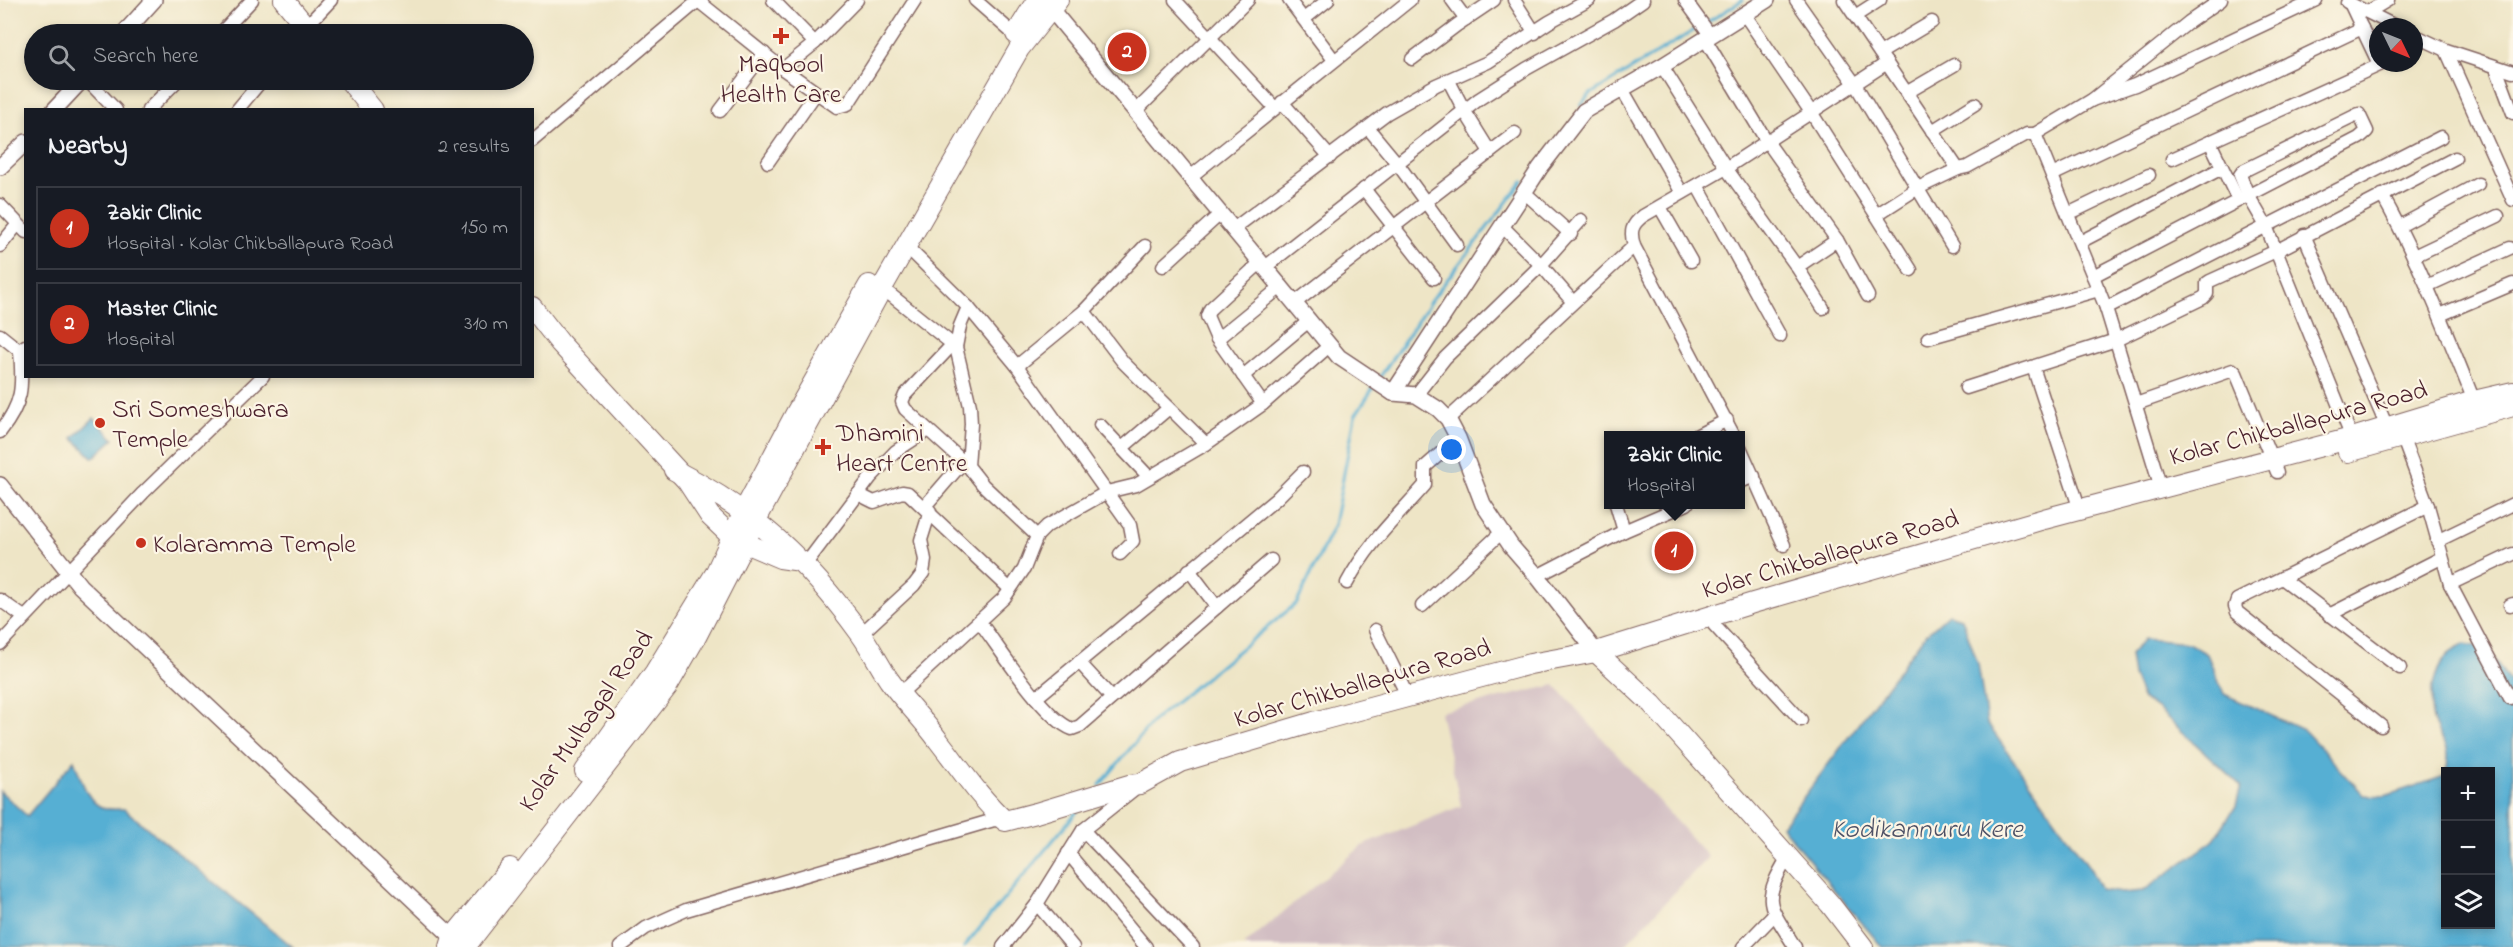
<!DOCTYPE html>
<html lang="en">
<head>
<meta charset="utf-8">
<style>
  :root { --surface:#171b24; --page:#20242c; --text:#f1f3f6; --muted:#9ea1a6; --line:#363941; --accent:#c8321e }
  body { margin:0; font-family:"Indie Flower",sans-serif; background:var(--page); color:var(--text) }
  .controls { position:absolute; right:18px; bottom:18px; display:grid; overflow:hidden; border-radius:0px; box-shadow:0 3px 9px #0003 }
  .controls button { width:54px; height:54px; display:grid; place-items:center; padding:0; border:0; border-bottom:2px solid var(--line); background:var(--surface); color:var(--text); font:30px sans-serif }
  .compass { position:absolute; left:2369px; top:18px; width:54px; height:54px; border-radius:50%; background:var(--surface); box-shadow:0 3px 9px #0003; rotate:133deg }
  .you { position:absolute; left:1452px; top:450px; width:21px; height:21px; margin:-15px; border:4px solid #fff; border-radius:50%; background:#1a73e8; box-shadow:0 0 0 9px #1a73e833 }
  .badge { display:grid; place-items:center; width:39px; height:39px; border-radius:50%; background:var(--accent); color:#fff; font-size:20px; font-weight:700 }
  .pin { position:absolute; translate:-50% -50%; border:3px solid #fff; box-shadow:0 2px 6px #0006 }
  .popup { position:absolute; left:1604px; top:431px; width:141px; height:78px; box-sizing:border-box; display:grid; place-content:center; border-radius:0px; background:var(--surface); filter:drop-shadow(0 2px 4px #0005); font-size:20px; white-space:nowrap; color:var(--muted) }
  .popup b { font-size:22px; color:var(--text) }
  .popup::after { content:''; position:absolute; left:50%; top:100%; margin-left:-12px; border:12px solid transparent; border-top-color:var(--surface) }
  .list { margin:0; padding:0; list-style:none }
  h2 { display:flex; justify-content:space-between; align-items:center; height:78px; margin:0; padding:0 24px; font-size:26px }
  h2 small { font-size:20px; font-weight:400; color:var(--muted) }
  .list li { display:grid; grid-template-columns:39px 1fr auto; gap:18px; align-items:center; box-sizing:border-box; height:84px; margin:0 12px 12px; padding:0 12px; border:2px solid var(--line); border-radius:0px }
  .list b { display:block; font-size:22px; white-space:nowrap }
  .list p { margin:0; font-size:20px; white-space:nowrap; color:var(--muted) }
  .list em { font-size:20px; font-style:normal; color:var(--muted) }
  .icon { flex:none; width:33px; height:33px; fill:none; stroke:currentColor; stroke-width:2; stroke-linecap:round; stroke-linejoin:round }
  .map { position:relative; flex:none; width:2513px; height:947px; overflow:hidden }
  .search { position:absolute; background:var(--surface); box-shadow:0 3px 9px #0003; left:24px; top:24px; width:510px; height:66px; display:flex; align-items:center; gap:15px; box-sizing:border-box; padding:0 21px; border-radius:33px; color:var(--muted); font-size:22px }
  .panel { position:absolute; background:var(--surface); box-shadow:0 3px 9px #0003; left:24px; top:108px; width:510px; height:270px; border-radius:0px }
  .map>svg:first-child { display:block }
  .industrial { fill:#d2bec3 }
  .water { fill:#56afd3; stroke:#50677f; stroke-width:1.5 }
  .lines { fill:none; stroke-linecap:round; stroke-linejoin:round }
  .stream { stroke:#56afd3; stroke-width:3 }
  .minor-casing { stroke:#836461; stroke-width:15 }
  .tertiary-casing { stroke:#836461; stroke-width:18 }
  .primary-casing { stroke:#836461; stroke-width:22 }
  .minor { stroke:#fff; stroke-width:12 }
  .tertiary { stroke:#fff; stroke-width:15 }
  .primary { stroke:#fff; stroke-width:20 }
  .poi-dot { fill:#c8321e; stroke:#fcf5e5; stroke-width:2 }
  .labels { text-anchor:middle; stroke-width:4.5; stroke-linejoin:round; paint-order:stroke }
  .poi-label { font-size:26px; fill:#4a1f2b; stroke:#fcf5e5; text-anchor:start }
  .street-label { font-size:26px; fill:#4a1f2b; stroke:#fcf5e5 }
  .water-label { font-size:27px; font-style:italic; fill:#4e5166; stroke:#fcf5e5 }
</style>
</head>
<body>
<div class="map">
<svg width="2513" height="947" viewBox="0 0 2513 947">
  <rect width="100%" height="100%" fill="#fcf5e5"/>
  <filter id="ink" filterUnits="userSpaceOnUse"><feTurbulence type="fractalNoise" baseFrequency=".0167" numOctaves="2"/><feDisplacementMap in="SourceGraphic" scale="12" xChannelSelector="R" yChannelSelector="G"/><feConvolveMatrix kernelMatrix="1 2 1 2 8 2 1 2 1" color-interpolation-filters="sRGB"/></filter>
  <filter id="wash" filterUnits="userSpaceOnUse"><feTurbulence type="fractalNoise" baseFrequency=".008" numOctaves="4" result="noise"/><feDisplacementMap in="SourceGraphic" scale="24" xChannelSelector="R" yChannelSelector="G"/><feGaussianBlur stdDeviation="1.35" result="paint"/><feColorMatrix in="noise" values="0 0 0 0 0 0 0 0 0 0 0 0 0 0 0 0 0 1.4 0 .05"/><feComposite in="paint" operator="in"/></filter>
  <g filter="url(#wash)">
    <rect width="100%" height="100%" fill="#eee5c6"/>
    <path class="industrial" d="M 1555,685 L 1708,857 L 1623,947 L 1246,947 L 1244,945 L 1362,846 L 1461,806 L 1440,712 Z"/>
    <g class="water">
      <path d="M 94,418 L 114,439 L 93,458 L 73,438 Z"/>
      <path d="M 1948,614 L 1962,618 L 1978,664 L 1987,723 L 2091,870 L 2101,890 L 2122,893 L 2143,891 L 2213,841 L 2236,806 L 2241,786 L 2160,711 L 2142,698 L 2133,676 L 2130,655 L 2144,639 L 2188,643 L 2207,654 L 2224,694 L 2305,731 L 2364,795 L 2385,796 L 2445,776 L 2446,924 L 2490,924 L 2490,772 L 2446,771 C 2454,740 2436,740 2432,715 C 2429,697 2434,671 2446,657 C 2450,651 2459,648 2465,644 L 2487,648 L 2513,687 L 2513,947 L 1882,947 C 1849,906 1814,868 1782,826 L 1925,635 Z"/>
      <path d="M 74,760 C 80,775 86,803 104,808 C 110,810 118,809 124,809 L 293,947 L 0,947 L 0,791 L 27,816 Z"/>
    </g>
    <g class="lines">
      <g class="stream">
        <path d="M 1706,23 L 1743,0"/>
        <path d="M 1581,105 L 1589,95 L 1701,26"/>
        <path d="M 1380,377 L 1430,302 L 1523,181"/>
        <path d="M 1100,785 L 1154,720 L 1297,603 L 1334,525 L 1355,416 L 1375,385"/>
        <path d="M 964,947 L 1080,808"/>
      </g>
    </g>
  </g>
  <g filter="url(#ink)">
    <g class="lines">
      <defs>
        <g id="minor">
          <path d="M 697,0 L 783,69 L 837,107 L 848,104 L 915,0"/>
          <path d="M 773,0 L 815,43"/>
          <path d="M 975,0 L 1015,35"/>
          <path d="M 1175,0 L 1275,108"/>
          <path d="M 1289,0 L 1334,60"/>
          <path d="M 1452,0 L 1466,19"/>
          <path d="M 1514,0 L 1535,33"/>
          <path d="M 1685,0 L 1711,36"/>
          <path d="M 1796,0 L 1855,84 L 1952,246"/>
          <path d="M 1844,0 L 1958,169 L 1967,167 L 2027,134 L 2035,134 L 2106,308 L 2161,488"/>
          <path d="M 2347,2 L 2397,27"/>
          <path d="M 2350,3 L 2378,62"/>
          <path d="M 2368,12 L 2388,0"/>
          <path d="M 1745,15 L 1811,112 L 1911,270"/>
          <path d="M 1855,16 L 1880,0"/>
          <path d="M 1304,19 L 1328,0"/>
          <path d="M 220,34 L 252,0"/>
          <path d="M 299,34 L 331,0"/>
          <path d="M 2414,35 L 2446,50 L 2513,72"/>
          <path d="M 1705,39 L 1766,140 L 1837,240 L 1868,296"/>
          <path d="M 2446,50 L 2513,200"/>
          <path d="M 1880,53 L 1932,22"/>
          <path d="M 1412,59 L 1457,25 L 1494,0"/>
          <path d="M 1662,66 L 1726,168 L 1797,267 L 1823,308"/>
          <path d="M 2496,68 L 2513,113"/>
          <path d="M 783,69 L 815,43 L 857,0"/>
          <path d="M 87,80 L 116,110"/>
          <path d="M 1449,81 L 1464,110 L 1490,152"/>
          <path d="M 1622,89 L 1682,193"/>
          <path d="M 1906,93 L 1954,65"/>
          <path d="M 2092,100 L 2135,85 L 2316,0"/>
          <path d="M 1282,102 L 1330,157"/>
          <path d="M 148,110 L 178,80"/>
          <path d="M 237,110 L 262,80"/>
          <path d="M 720,111 L 764,53"/>
          <path d="M 1135,112 L 1248,0"/>
          <path d="M 1368,128 L 1397,163 L 1457,245"/>
          <path d="M 1932,131 L 1975,104"/>
          <path d="M 2035,134 L 2092,100 L 2189,22 L 2221,0"/>
          <path d="M 532,141 L 698,1"/>
          <path d="M 2210,142 L 2238,200"/>
          <path d="M 2172,159 L 2384,63"/>
          <path d="M 768,162 L 816,93"/>
          <path d="M 2052,175 L 2362,28"/>
          <path d="M 1189,178 L 1410,0"/>
          <path d="M 1697,185 L 1780,336"/>
          <path d="M 1364,189 L 1434,278"/>
          <path d="M 1524,192 L 1571,234"/>
          <path d="M 2382,195 C 2419,261 2446,331 2474,401"/>
          <path d="M 0,205 L 26,232"/>
          <path d="M 1660,207 L 1691,261"/>
          <path d="M 2068,214 L 2149,175"/>
          <path d="M 1876,215 L 1918,188 L 1958,169"/>
          <path d="M 1502,226 L 1541,265 L 1572,301"/>
          <path d="M 2400,226 L 2478,184"/>
          <path d="M 1232,230 L 1387,113 L 1436,85 L 1488,62 L 1549,22 L 1589,0"/>
          <path d="M 2304,235 L 2387,427"/>
          <path d="M 2080,242 L 2222,168"/>
          <path d="M 0,246 L 18,224"/>
          <path d="M 906,246 L 968,307 L 1017,366 L 1130,525 L 1133,541 L 1120,554"/>
          <path d="M 2414,256 L 2498,216"/>
          <path d="M 1260,263 L 1210,309 L 1207,316 L 1217,339 L 1263,404"/>
          <path d="M 1163,266 L 1219,215"/>
          <path d="M 1797,267 L 1837,240"/>
          <path d="M 1264,268 L 1479,99 L 1526,69 L 1614,20 L 1643,0"/>
          <path d="M 2093,276 L 2359,138 L 2367,131 L 2359,114 L 2243,171 L 2240,175 L 2248,195 L 2266,226 L 2352,438"/>
          <path d="M 2427,286 L 2510,248"/>
          <path d="M 882,288 L 956,347"/>
          <path d="M 1296,302 L 1515,133"/>
          <path d="M 968,307 L 960,326 L 956,347 L 970,406 L 971,424 L 968,466 L 983,485 L 1037,536"/>
          <path d="M 2106,308 L 2441,137"/>
          <path d="M 1084,311 L 1123,362 L 1206,444"/>
          <path d="M 2440,315 L 2513,284"/>
          <path d="M 0,335 L 20,351 L 25,346"/>
          <path d="M 1928,338 L 2099,290"/>
          <path d="M 1217,339 L 1282,286"/>
          <path d="M 953,344 L 905,395 L 902,402 L 905,409 L 968,466"/>
          <path d="M 1017,366 L 1084,311 L 1145,246"/>
          <path d="M 2033,367 L 2080,510"/>
          <path d="M 1243,376 L 1310,320"/>
          <path d="M 1966,388 L 2116,340 L 2203,298 L 2207,294 L 2207,283 L 2210,281 L 2276,251 L 2455,158"/>
          <path d="M 1416,395 L 1445,358 L 1541,265 L 1581,220"/>
          <path d="M 2136,404 L 2233,370 L 2236,373 L 2277,472"/>
          <path d="M 1448,419 L 1634,246"/>
          <path d="M 1100,425 L 1149,477"/>
          <path d="M 2400,431 L 2428,506 L 2450,584 L 2510,698"/>
          <path d="M 0,432 C 23,403 23,387 20,351"/>
          <path d="M 1696,436 L 1727,420"/>
          <path d="M 1734,436 L 1634,246 C 1630,232 1631,225 1643,216 L 1726,168 L 1887,63"/>
          <path d="M 1740,447 L 1784,545"/>
          <path d="M 1122,448 L 1169,408"/>
          <path d="M 1740,482 L 1754,476"/>
          <path d="M 858,494 L 874,502 L 902,492 L 908,493 L 1010,589"/>
          <path d="M 1616,504 L 1624,531"/>
          <path d="M 925,506 L 963,462"/>
          <path d="M 2437,541 L 2513,504"/>
          <path d="M 805,565 L 871,477 L 896,451 L 928,430"/>
          <path d="M 1189,570 L 1217,607"/>
          <path d="M 1537,576 L 1624,531 L 1687,504"/>
          <path d="M 2282,578 L 2400,668"/>
          <path d="M 1347,583 C 1368,543 1396,518 1425,485 L 1425,467 L 1458,438"/>
          <path d="M 2450,584 L 2513,554"/>
          <path d="M 0,600 L 24,617"/>
          <path d="M 2510,605 L 2513,604"/>
          <path d="M 1422,606 L 1502,532"/>
          <path d="M 2329,615 L 2441,558"/>
          <path d="M 979,621 C 999,647 1043,718 1072,729 L 1080,726 L 1271,560"/>
          <path d="M 1714,625 L 1801,720"/>
          <path d="M 1375,630 L 1408,697"/>
          <path d="M 861,634 L 914,585 L 923,573 L 925,560 L 921,540 L 930,511"/>
          <path d="M 0,644 L 143,493 L 263,376"/>
          <path d="M 1079,662 L 1112,698"/>
          <path d="M 900,694 L 1005,597 L 1024,569 L 1037,536 L 1047,526 L 1107,492 L 1136,485 L 1206,444 L 1263,404 L 1329,346"/>
          <path d="M 1036,698 L 1276,499 L 1303,472"/>
          <path d="M 2381,726 L 2237,612 L 2235,606 L 2237,600 L 2428,506"/>
          <path d="M 1083,830 L 1193,947"/>
          <path d="M 1068,853 L 1146,947"/>
          <path d="M 1788,857 C 1760,903 1769,904 1795,947"/>
          <path d="M 1037,904 L 1073,947"/>
          <path d="M 620,947 L 646,928 L 686,910 L 994,820 L 1005,821"/>
          <path d="M 1003,947 L 1037,904 L 1083,830 L 1137,787"/>
          <path d="M 1743,947 L 1775,914"/>
        </g>
        <g id="tertiary">
          <path d="M 1045,2 L 1339,357 L 1393,393 L 1416,395 L 1438,409 L 1448,419 L 1458,438 L 1483,504 L 1511,546 L 1537,576 L 1596,652"/>
          <path d="M 123,34 L 154,0"/>
          <path d="M 54,110 L 82,80"/>
          <path d="M 0,167 L 26,142"/>
          <path d="M 1393,393 L 1540,168 L 1584,111 L 1662,66 L 1767,0"/>
          <path d="M 0,485 L 80,586 L 460,944"/>
        </g>
        <g id="primary">
          <path d="M 284,0 L 312,34"/>
          <path d="M 1016,34 L 1037,0"/>
          <path d="M 349,80 L 373,110"/>
          <path d="M 532,307 L 560,343 L 687,481 L 710,516 L 733,538 L 780,558 L 801,561"/>
          <path d="M 2348,452 L 2513,406"/>
          <path d="M 674,470 C 755,511 807,560 860,633 C 871,648 879,665 889,680 C 904,701 923,719 938,740 C 960,768 978,796 1005,821 L 1036,813 L 1129,785 L 1140,784 L 1180,762 L 1314,722 L 1530,664 L 1596,652 L 1753,603 L 2044,519 L 2352,438 L 2474,401 L 2513,392"/>
          <path d="M 1596,652 L 1652,704 L 1830,904 L 1863,947"/>
          <path d="M 585,771 L 655,672 L 715,574 L 744,511 L 796,413 L 869,285"/>
          <path d="M 450,947 L 453,937 L 510,868"/>
          <path d="M 465,947 L 667,687 L 697,635 L 756,520 L 882,288 L 1019,49 L 1058,0"/>
        </g>
      </defs>
      <use href="#minor" class="minor-casing"/>
      <use href="#tertiary" class="tertiary-casing"/>
      <use href="#primary" class="primary-casing"/>
      <use href="#minor" class="minor"/>
      <use href="#tertiary" class="tertiary"/>
      <use href="#primary" class="primary"/>
    </g>
  </g>
  <g class="poi-dot">
    <path d="M778 27h6v6h6v6h-6v6h-6v-6h-6v-6h6z"/>
    <circle cx="100" cy="423" r="6"/>
    <path d="M820 438h6v6h6v6h-6v6h-6v-6h-6v-6h6z"/>
    <circle cx="141" cy="543" r="6"/>
  </g>
  <g class="labels">
    <g class="poi-label">
      <text x="781" y="72" text-anchor="middle">Maqbool<tspan x="781" dy="30">Health Care</tspan></text>
      <text x="112" y="417">Sri Someshwara<tspan x="112" dy="30">Temple</tspan></text>
      <text x="836" y="441">Dhamini<tspan x="836" dy="30">Heart Centre</tspan></text>
      <text x="153" y="552">Kolaramma Temple</text>
    </g>
    <g class="street-label">
      <text transform="translate(2298 422) rotate(-15)" y="9">Kolar Chikballapura Road</text>
      <text transform="translate(1830 553) rotate(-16)" y="9">Kolar Chikballapura Road</text>
      <text transform="translate(1362 682) rotate(-16)" y="9">Kolar Chikballapura Road</text>
      <text transform="translate(585 720) rotate(-55)" y="9">Kolar Mulbagal Road</text>
    </g>
    <g class="water-label">
      <text x="1927" y="837">Kodikannuru Kere</text>
    </g>
  </g>
</svg>
<div class="controls">
<button>+</button>
<button>−</button>
<button><svg class="icon" aria-label="layers" viewBox="0 0 24 24"><path d="M12 4l9 5-9 5-9-5zM3 14l9 5 9-5"/></svg></button>
</div>
<svg class="compass" viewBox="-18 -18 36 36"><path d="M0-13l5 13h-10z" fill="#e53935"/><path d="M0 13l5-13h-10z" fill="#9ea1a6"/></svg>
<div class="you"></div>
<div class="pin badge" style="left:1674px;top:551px">1</div>
<div class="popup"><b>Zakir Clinic</b>Hospital</div>
<div class="pin badge" style="left:1127px;top:52px">2</div>
<div class="search"><svg class="icon" aria-label="search" viewBox="0 0 24 24"><circle cx="10" cy="10" r="6"/><path d="M15 15l6 6"/></svg>Search here</div>
<section class="panel">
<h2>Nearby<small>2 results</small></h2>
<ul class="list">
<li><span class="badge">1</span><div><b>Zakir Clinic</b><p>Hospital · Kolar Chikballapura Road</p></div><em>150 m</em></li>
<li><span class="badge">2</span><div><b>Master Clinic</b><p>Hospital</p></div><em>310 m</em></li>
</ul>
</section>
</div>
</body>
</html>
